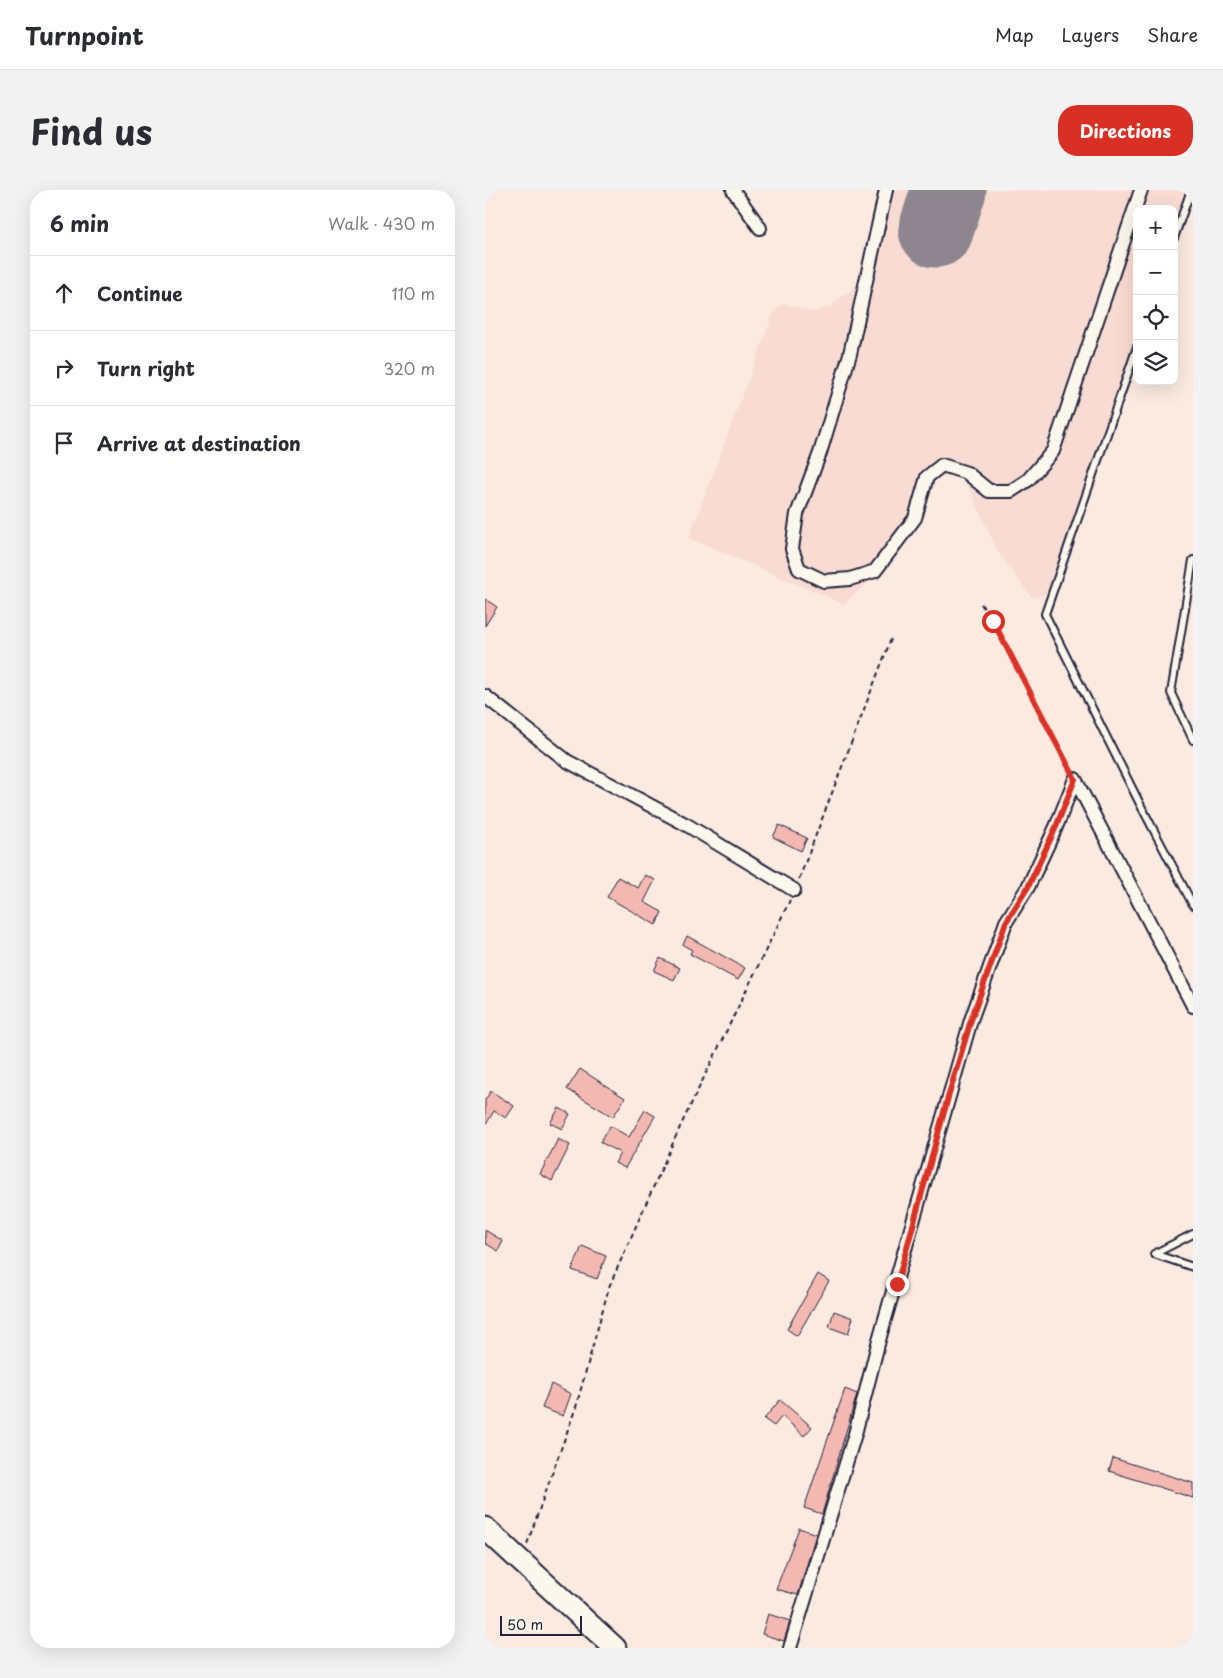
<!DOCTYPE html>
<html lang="en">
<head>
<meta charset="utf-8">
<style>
  :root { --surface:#fff; --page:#f2f2f3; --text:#2b2b33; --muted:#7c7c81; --line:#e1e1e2; --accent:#d93025 }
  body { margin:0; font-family:"Playpen Sans",sans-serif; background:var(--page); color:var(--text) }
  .controls { position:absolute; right:15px; top:15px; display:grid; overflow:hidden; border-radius:10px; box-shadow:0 5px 20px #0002 }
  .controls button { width:45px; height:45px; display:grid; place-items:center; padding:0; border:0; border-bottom:1px solid var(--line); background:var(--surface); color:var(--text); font:25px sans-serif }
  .scale { position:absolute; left:15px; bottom:12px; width:82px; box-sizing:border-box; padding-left:5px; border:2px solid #22223b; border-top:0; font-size:14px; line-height:18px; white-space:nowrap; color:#22223b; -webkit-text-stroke:4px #fbf7ec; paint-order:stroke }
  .stop { position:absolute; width:15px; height:15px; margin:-11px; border:4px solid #d93025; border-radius:50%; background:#fff }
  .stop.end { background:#d93025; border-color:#fff; box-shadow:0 1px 5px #0008 }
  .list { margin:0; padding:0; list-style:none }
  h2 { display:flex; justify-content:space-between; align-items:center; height:65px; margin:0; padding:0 20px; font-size:21px }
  h2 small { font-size:16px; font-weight:400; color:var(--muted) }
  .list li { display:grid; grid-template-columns:32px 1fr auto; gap:15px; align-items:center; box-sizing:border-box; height:75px; padding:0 20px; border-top:1px solid var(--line) }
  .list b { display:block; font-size:19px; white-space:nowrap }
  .list em { font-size:16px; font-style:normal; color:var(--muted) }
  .icon { flex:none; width:28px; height:28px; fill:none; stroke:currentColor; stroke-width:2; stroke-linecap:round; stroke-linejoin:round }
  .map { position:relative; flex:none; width:708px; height:1458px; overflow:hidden; border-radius:20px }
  header { display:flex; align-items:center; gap:30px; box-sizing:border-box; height:70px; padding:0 25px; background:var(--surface); border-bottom:1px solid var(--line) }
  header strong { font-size:24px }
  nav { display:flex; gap:28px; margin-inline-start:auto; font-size:18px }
  .intro { display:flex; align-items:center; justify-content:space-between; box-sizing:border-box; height:120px; padding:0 30px }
  h1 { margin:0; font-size:35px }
  .button { padding:12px 22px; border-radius:20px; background:var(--accent); color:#fff; font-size:18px; font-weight:700 }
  main { display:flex; gap:30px; padding:0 30px }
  aside { flex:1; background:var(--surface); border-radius:20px; box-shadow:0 5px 20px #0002 }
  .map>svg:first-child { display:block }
  .built { fill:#f8dbd2 }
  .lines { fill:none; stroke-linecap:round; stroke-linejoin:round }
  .runway { stroke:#8e868e; stroke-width:75 }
  .building { fill:#f4b8b2; stroke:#22223b }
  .service-casing { stroke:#22223b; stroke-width:10 }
  .minor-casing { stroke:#22223b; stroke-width:16 }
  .trunk-casing { stroke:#22223b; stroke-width:25 }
  .path { stroke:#22223b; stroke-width:2; stroke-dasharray:5 4; stroke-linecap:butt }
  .service { stroke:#fbf7ec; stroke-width:6 }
  .minor { stroke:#fbf7ec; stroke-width:12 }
  .trunk { stroke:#fbf7ec; stroke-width:21 }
  .route { stroke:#d93025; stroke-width:6 }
</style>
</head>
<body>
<header>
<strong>Turnpoint</strong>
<nav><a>Map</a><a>Layers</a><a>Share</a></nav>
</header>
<div class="intro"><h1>Find us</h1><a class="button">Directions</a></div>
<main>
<aside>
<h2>6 min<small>Walk · 430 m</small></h2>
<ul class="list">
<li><svg class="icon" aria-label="ahead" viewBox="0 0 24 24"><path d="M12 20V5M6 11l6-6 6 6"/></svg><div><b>Continue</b></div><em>110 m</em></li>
<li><svg class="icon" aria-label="right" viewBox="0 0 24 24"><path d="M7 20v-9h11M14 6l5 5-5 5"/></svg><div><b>Turn right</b></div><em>320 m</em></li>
<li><svg class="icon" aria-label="arrive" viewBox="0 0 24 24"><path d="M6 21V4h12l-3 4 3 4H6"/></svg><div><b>Arrive at destination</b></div></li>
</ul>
</aside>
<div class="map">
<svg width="708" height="1458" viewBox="0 0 708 1458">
  <rect width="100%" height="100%" fill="#faeae0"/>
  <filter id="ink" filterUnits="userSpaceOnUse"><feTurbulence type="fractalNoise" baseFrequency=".02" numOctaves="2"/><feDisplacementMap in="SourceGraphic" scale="10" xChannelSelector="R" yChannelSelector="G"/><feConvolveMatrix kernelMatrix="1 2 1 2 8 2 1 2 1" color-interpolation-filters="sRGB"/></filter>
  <g filter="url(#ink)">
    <path class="built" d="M 399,0 L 702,0 L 689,38 L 689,19 L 652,19 L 652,147 L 562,404 L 547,408 L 512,360 L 484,297 L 476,287 L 467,283 L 453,288 L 445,296 L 429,337 L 411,366 L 359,414 L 204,348 L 289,122 L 295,116 L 301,114 L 327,122 L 344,118 L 372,95 Z"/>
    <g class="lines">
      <path class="runway" d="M 451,40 L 464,0"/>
    </g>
    <g class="building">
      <path d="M 0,409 L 12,417 L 0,436 Z"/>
      <path d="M 294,635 L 322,648 L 316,661 L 288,647 Z"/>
      <path d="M 160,685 L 170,690 L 159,712 L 177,722 L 171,735 L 122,707 L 133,687 L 153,698 Z"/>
      <path d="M 202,746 L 260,778 L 253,790 L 205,764 L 207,760 L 198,755 Z"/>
      <path d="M 175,768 L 195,778 L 189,790 L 169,781 Z"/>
      <path d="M 95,879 L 140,908 L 128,927 L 82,899 Z"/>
      <path d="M 6,901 L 29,916 L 21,928 L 9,921 L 0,936 L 0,910 Z"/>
      <path d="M 74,918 L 85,924 L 77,939 L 65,933 Z"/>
      <path d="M 160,920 L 170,926 L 140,978 L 130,973 L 135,963 L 115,952 L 125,936 L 144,947 Z"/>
      <path d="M 73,949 L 85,955 L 67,991 L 55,984 Z"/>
      <path d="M 0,1040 L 18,1051 L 13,1061 L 0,1053 Z"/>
      <path d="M 97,1056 L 121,1066 L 112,1089 L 87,1080 Z"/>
      <path d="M 333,1084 L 344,1091 L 312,1146 L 302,1139 Z"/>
      <path d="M 349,1121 L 368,1128 L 363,1144 L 344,1137 Z"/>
      <path d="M 66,1194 L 86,1204 L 78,1226 L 57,1218 Z"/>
      <path d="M 360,1199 L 372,1204 L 337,1324 L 319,1318 Z"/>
      <path d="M 295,1210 L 327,1237 L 319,1246 L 297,1226 L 289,1236 L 279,1229 Z"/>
      <path d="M 628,1268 L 708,1293 L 708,1308 L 624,1281 Z"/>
      <path d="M 314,1338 L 331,1344 L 313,1405 L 291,1399 Z"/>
      <path d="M 283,1424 L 305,1431 L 299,1451 L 277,1444 Z"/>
    </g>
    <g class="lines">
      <defs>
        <g id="service">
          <path d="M 689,48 L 706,0"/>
          <path d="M 652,157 L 560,424 L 655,614 L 708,715"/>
          <path d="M 708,370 L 686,503 L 708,550"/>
          <path d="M 708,1044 L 669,1064 L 708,1077"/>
        </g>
        <g id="minor">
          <path d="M 248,0 L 275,38"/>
          <path d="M 401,0 L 365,164 L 335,263 L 312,324 L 307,359 L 314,379 L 339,391 L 365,389 L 390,381 L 430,328 L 442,287 L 457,275 L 482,283 L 504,301 L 526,301 L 543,290 L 568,261 L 656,0"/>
          <path d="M 0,506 L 82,571 L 202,635 L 309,700"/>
          <path d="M 305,1458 L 370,1244 L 394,1150 L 486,830 L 521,732 L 543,697 L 571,637 L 590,589 L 708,816"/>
        </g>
        <path id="trunk" d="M 0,1338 L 130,1458"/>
      </defs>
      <use href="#service" class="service-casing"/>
      <use href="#minor" class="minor-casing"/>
      <use href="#trunk" class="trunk-casing"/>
      <g class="path">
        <path d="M 496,414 L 508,431 L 584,578"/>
        <path d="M 314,689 L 406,449"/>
        <path d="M 42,1354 L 91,1217 L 124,1097 L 195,937 L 305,710"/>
      </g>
      <use href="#service" class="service"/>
      <use href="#minor" class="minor"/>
      <use href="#trunk" class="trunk"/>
    </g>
  </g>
  <g class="lines" filter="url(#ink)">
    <path class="route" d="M 412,1094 L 462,911 L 486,830 L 521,732 L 543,697 L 571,637 L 590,589 L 508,431"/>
  </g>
</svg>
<div class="controls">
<button>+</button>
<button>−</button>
<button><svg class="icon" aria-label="locate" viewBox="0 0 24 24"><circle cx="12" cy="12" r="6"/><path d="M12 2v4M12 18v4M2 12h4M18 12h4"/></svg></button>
<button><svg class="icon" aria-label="layers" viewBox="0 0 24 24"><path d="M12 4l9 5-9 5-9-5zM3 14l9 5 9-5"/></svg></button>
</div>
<div class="scale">50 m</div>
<div class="stop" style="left:508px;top:431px"></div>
<div class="stop end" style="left:412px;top:1094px"></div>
</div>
</main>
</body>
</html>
